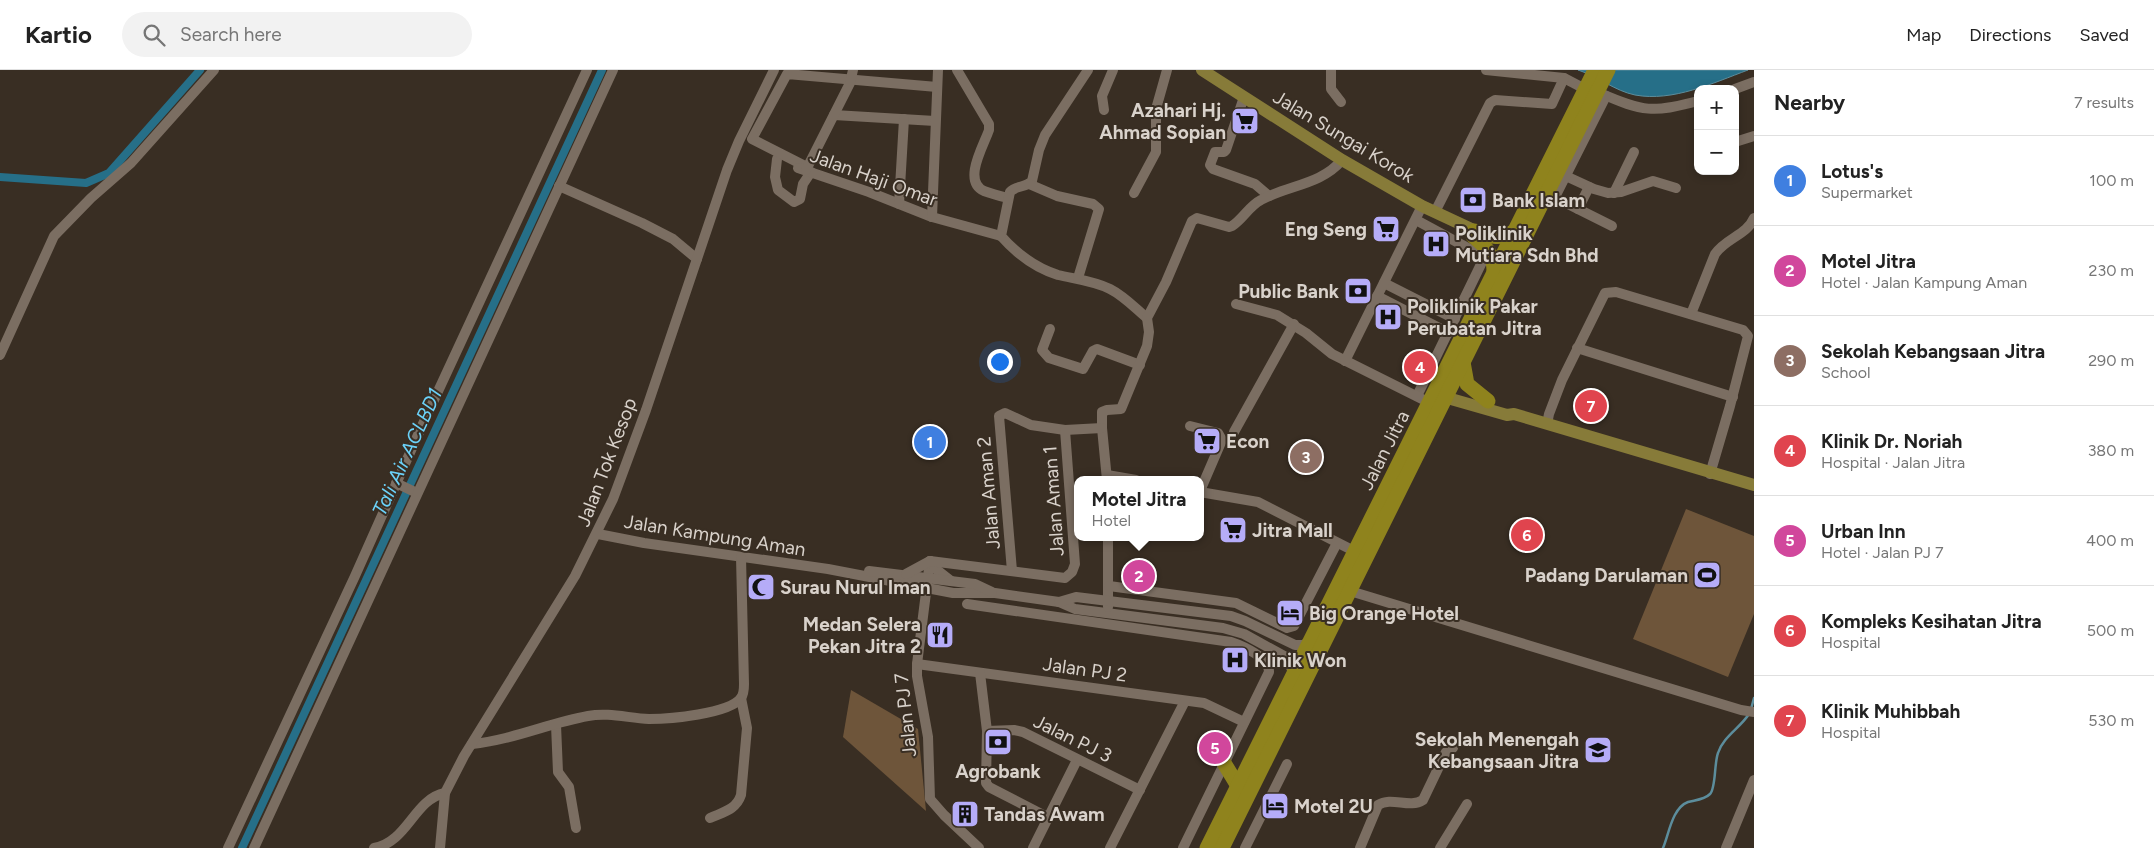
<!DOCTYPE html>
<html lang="en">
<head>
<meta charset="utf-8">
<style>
  :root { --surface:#fff; --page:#f2f2f2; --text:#222; --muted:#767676; --line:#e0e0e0; --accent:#0b8043 }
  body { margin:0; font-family:Figtree,sans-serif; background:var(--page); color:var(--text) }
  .controls { position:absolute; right:15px; top:15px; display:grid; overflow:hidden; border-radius:10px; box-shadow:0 2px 8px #0003 }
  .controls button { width:45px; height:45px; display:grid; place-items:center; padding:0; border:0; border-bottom:1px solid var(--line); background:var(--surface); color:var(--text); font:25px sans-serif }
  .you { position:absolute; left:999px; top:291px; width:18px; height:18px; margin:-12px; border:4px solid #fff; border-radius:50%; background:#1a73e8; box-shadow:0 0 0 8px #1a73e833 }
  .badge { display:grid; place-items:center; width:32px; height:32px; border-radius:50%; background:var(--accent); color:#fff; font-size:16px; font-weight:700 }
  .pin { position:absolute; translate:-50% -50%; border:2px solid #fff; box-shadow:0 1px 5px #0006 }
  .popup { position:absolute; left:1074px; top:406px; width:130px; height:65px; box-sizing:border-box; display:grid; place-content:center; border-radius:10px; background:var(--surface); filter:drop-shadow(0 1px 4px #0005); font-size:16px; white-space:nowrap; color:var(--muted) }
  .popup b { font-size:19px; color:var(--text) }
  .popup::after { content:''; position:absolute; left:50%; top:100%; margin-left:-10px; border:10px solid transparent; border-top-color:var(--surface) }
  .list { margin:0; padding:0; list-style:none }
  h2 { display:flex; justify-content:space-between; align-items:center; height:65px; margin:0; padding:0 20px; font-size:21px }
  h2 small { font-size:16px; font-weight:400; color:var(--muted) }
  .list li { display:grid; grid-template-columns:32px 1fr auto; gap:15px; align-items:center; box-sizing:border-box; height:90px; padding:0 20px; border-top:1px solid var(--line) }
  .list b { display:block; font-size:19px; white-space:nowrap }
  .list p { margin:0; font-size:16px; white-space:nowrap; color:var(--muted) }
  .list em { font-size:16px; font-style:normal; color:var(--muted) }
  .icon { flex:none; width:28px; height:28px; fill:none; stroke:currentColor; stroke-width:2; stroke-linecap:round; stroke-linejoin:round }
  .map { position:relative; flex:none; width:1754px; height:778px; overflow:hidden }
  header { display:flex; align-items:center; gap:30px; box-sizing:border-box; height:70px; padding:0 25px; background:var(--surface); border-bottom:1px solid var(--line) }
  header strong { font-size:24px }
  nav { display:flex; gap:28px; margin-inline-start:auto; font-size:18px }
  .search { width:350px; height:45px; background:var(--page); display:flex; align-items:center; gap:12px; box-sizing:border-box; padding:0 18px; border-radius:28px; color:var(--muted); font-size:19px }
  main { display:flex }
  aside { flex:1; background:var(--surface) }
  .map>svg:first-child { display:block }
  .green { fill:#6e553a }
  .water { fill:#266f88; stroke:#5c8d9c }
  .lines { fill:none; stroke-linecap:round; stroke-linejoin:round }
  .stream { stroke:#5c8d9c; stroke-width:2.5 }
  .canal { stroke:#266f88; stroke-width:8 }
  .minor { stroke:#7b6e62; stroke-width:10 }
  .major { stroke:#877b39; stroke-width:12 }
  .highway { stroke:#8f831d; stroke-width:15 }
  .labels { text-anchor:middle; stroke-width:4; stroke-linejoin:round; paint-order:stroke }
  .poi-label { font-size:19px; font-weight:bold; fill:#d9d2cb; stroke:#392e23; text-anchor:start }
  .street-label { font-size:19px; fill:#d9d2cb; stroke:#392e23 }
  .water-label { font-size:20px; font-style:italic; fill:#6bd2f9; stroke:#392e23 }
</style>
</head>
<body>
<header>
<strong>Kartio</strong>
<div class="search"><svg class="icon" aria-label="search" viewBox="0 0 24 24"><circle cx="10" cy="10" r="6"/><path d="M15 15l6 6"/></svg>Search here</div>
<nav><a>Map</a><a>Directions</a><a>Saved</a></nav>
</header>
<main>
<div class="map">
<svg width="1754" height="778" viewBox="0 0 1754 778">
  <rect width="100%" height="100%" fill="#392e23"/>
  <g class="green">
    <path d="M 1686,439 L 1754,466 L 1754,544 L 1728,607 L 1633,569 Z"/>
    <path d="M 851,620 L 918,659 L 926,741 L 843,667 Z"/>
  </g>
  <path class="water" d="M 1578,0 L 1748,0 C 1713,13 1673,32 1635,25 C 1615,21 1597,6 1578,0 Z"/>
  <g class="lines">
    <g class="stream">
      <path d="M 1751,639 L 1754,628"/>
      <path d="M 1663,778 C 1669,764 1672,738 1688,732 C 1695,730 1704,730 1710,724 C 1716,718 1714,694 1718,683 C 1723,667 1740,658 1749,644"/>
    </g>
    <g class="canal">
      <path d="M 0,107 L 86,113 L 109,103 L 200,0"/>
      <path d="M 242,778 L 602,0"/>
    </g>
    <g class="minor">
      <path d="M 957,0 L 989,54 L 989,60 C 984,75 962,111 984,121 C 992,124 1000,126 1008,128"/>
      <path d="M 1088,0 L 1045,65 L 1039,80 L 1032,111 C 1026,118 1016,115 1010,122 L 1001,166 C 1016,183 1036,198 1058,205 C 1075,209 1094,211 1110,219 C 1124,226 1135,238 1147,248"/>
      <path d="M 1331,0 L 1331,19 L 1341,32"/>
      <path d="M 1486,0 L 1564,8 L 1585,19"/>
      <path d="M 1735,19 L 1754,12"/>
      <path d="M 1600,23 C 1643,42 1653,43 1698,31"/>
      <path d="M 1244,27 L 1226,80 L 1224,82 L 1215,82 L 1210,95 L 1213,99 L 1255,114 L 1269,126"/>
      <path d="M 1104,40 L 1102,26 L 1113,0"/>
      <path d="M 834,45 L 935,51"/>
      <path d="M 1735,72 L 1754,66"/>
      <path d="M 777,89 L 775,107 L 778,120 L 794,132 L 800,129 L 803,114 L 811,102"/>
      <path d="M 807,97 L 752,69 L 787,4 L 937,17"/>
      <path d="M 798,98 L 869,122 L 932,147 L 1001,166"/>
      <path d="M 806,100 L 850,13 L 853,0"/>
      <path d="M 1557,102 L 1594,119 L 1608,123 L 1621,122 L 1653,111 L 1676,118"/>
      <path d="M 1029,114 L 1057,126 L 1093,134 L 1099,139 L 1078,208"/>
      <path d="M 559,116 L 642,153 L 673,169 L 697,189"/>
      <path d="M 1134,123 L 1156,82 L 1156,39 L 1167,0"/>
      <path d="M 1614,123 L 1634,82"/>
      <path d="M 1550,125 L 1612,156"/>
      <path d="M 1555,127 L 1606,26"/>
      <path d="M 899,134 L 904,49"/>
      <path d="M 1578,139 L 1589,117"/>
      <path d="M 1435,142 L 1490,33 L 1495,30 L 1552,34 L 1564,8"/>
      <path d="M 932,147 L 938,0"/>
      <path d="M 1416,150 L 1479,184 L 1483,190 L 1417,326"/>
      <path d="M 1384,213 L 1455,249"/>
      <path d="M 1377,226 L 1449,263"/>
      <path d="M 1236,234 L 1277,245 L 1306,263 L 1332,284 L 1422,329"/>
      <path d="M 1691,244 L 1715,184 C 1726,168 1747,165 1754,148"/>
      <path d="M 1050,259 L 1042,280 L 1049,288 L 1083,299 L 1093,281 L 1097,279 L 1140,295"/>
      <path d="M 1577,278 L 1733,327"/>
      <path d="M 0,285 L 54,166 L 91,128 L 131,93 L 214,0"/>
      <path d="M 1345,291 L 1422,136"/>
      <path d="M 1547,354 L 1549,344 L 1562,310 L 1605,223 L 1616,222 L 1743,260 L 1748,266 L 1730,336 L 1710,404"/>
      <path d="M 1190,356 L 1218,363 L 1222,370 L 1200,421"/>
      <path d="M 1234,362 L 1294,254"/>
      <path d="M 1107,405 L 1136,410"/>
      <path d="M 1107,410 L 1102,358 L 1102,342 L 1107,340 L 1121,339 L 1147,276 L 1149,262 L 1147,248 L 1166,212 L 1192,151 L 1197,148 L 1229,157 L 1232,156 C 1243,149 1249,136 1261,130 C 1288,115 1321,115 1342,90"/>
      <path d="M 396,413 L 417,423"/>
      <path d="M 1200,422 L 1258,432 L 1356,482"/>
      <path d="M 598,464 L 644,473 L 828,499 L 953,523 L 995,523 L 1059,532 L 1075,539 L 1223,558 L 1244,564 L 1284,586 L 1288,590 L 1294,605"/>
      <path d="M 1108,467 L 1108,537"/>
      <path d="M 930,491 L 917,594 L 917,606 L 928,667 L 930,729 L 944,745 L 979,778"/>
      <path d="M 930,491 L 937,500 L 951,511"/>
      <path d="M 869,501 L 975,514 L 992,522"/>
      <path d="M 1012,501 L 999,346 L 1005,343 L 1031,355 L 1065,360"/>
      <path d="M 906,504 L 930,491 L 1065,508 L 1072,502 L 1075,494 L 1065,360 L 1102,358"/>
      <path d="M 1109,516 L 1236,533 L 1287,558 L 1294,556 L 1337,473"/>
      <path d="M 1350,521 L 1741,640 L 1754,642"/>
      <path d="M 1059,532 L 1076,527 L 1231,546 L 1245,551 L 1295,575 L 1303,575 L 1311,571"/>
      <path d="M 967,534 L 1231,572 C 1243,576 1270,588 1269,602 L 1183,778"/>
      <path d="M 917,594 L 1204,633 L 1244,652"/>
      <path d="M 980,603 L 987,661 L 986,713 L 989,717 L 1049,748"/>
      <path d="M 556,655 L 558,702 L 569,717 L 576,758"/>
      <path d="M 987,661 L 1014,660 L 1023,662 L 1140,720"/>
      <path d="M 472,674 C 512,670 549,653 588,646 C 608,642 628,648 649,649 C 669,649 729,644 741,628 C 744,624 744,619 744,614 L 741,487"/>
      <path d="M 710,748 C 723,742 736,740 741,725 L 747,658 L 741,628"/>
      <path d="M 228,778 L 355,506 L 421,358 L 587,0"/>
      <path d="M 254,778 L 613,0"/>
      <path d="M 374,778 C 408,772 414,729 445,723"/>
      <path d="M 440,778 L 445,723 L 464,686 L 575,506 L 613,429 L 646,340 L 727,100 L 739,71 L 774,0"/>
      <path d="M 1033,778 L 1077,690"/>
      <path d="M 1110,778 L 1185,631"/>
      <path d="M 1245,778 L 1287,694"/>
      <path d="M 1360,778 L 1378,735 C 1392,726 1409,739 1423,730 L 1446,682 L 1453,678"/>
      <path d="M 1440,778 L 1467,734"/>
      <path d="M 1726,778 L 1754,710"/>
    </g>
    <g class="major">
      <path d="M 1202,0 L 1342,90 L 1422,136 L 1482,164"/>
      <path d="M 1437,325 L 1507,345 L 1514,344 L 1754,415"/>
    </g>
    <g class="highway">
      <path d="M 1474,161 C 1490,166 1499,170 1513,162"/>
      <path d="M 1473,166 C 1485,176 1494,184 1494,201"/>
      <path d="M 1463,292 L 1467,314 L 1488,331"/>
      <path d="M 1224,693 L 1238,716"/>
      <path d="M 1207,778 L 1595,0"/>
      <path d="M 1222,778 L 1608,0"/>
    </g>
  </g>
  <defs>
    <symbol id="supermarket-square" viewBox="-11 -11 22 22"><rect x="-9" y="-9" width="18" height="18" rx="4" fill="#b5acf8" stroke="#392e23"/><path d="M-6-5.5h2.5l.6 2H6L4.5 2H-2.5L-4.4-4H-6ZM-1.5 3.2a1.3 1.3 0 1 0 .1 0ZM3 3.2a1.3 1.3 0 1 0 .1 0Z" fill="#111"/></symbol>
    <symbol id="bank-square" viewBox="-11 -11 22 22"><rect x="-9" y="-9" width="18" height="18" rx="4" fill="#b5acf8" stroke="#392e23"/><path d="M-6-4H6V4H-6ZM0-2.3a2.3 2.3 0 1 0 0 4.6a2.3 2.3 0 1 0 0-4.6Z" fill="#111"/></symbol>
    <symbol id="hospital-square" viewBox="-11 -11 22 22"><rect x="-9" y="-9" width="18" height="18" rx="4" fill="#b5acf8" stroke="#392e23"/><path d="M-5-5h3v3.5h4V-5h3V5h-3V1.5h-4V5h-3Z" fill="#111"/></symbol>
    <symbol id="stadium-square" viewBox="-11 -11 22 22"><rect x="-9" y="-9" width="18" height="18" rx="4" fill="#b5acf8" stroke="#392e23"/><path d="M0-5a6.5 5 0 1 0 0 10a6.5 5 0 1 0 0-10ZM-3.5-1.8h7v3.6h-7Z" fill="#111"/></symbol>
    <symbol id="mosque-square" viewBox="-11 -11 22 22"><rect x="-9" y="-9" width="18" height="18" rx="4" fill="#b5acf8" stroke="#392e23"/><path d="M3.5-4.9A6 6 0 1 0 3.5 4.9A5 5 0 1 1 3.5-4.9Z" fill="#111"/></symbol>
    <symbol id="hotel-square" viewBox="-11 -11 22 22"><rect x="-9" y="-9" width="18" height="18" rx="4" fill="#b5acf8" stroke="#392e23"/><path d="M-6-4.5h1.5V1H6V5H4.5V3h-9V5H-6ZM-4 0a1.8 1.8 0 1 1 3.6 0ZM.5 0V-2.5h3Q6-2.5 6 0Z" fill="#111"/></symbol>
    <symbol id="restaurant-square" viewBox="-11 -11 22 22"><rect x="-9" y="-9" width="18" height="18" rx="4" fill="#b5acf8" stroke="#392e23"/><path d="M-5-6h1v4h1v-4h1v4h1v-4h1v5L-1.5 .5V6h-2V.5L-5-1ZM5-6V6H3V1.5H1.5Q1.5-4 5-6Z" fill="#111"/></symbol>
    <symbol id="school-square" viewBox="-11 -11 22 22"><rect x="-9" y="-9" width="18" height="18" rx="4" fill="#b5acf8" stroke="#392e23"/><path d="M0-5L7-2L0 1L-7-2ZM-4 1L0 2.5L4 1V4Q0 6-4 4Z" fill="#111"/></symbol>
    <symbol id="building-square" viewBox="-11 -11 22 22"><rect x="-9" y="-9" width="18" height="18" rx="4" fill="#b5acf8" stroke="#392e23"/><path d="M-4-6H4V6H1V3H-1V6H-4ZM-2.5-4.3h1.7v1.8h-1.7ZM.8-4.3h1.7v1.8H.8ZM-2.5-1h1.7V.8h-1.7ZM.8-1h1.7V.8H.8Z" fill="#111"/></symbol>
  </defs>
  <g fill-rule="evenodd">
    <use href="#supermarket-square" x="1229" y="35" width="32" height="32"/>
    <use href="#bank-square" x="1457" y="114" width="32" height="32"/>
    <use href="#supermarket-square" x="1370" y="143" width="32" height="32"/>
    <use href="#hospital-square" x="1420" y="158" width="32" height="32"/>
    <use href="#bank-square" x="1342" y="205" width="32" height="32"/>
    <use href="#hospital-square" x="1372" y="231" width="32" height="32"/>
    <use href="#supermarket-square" x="1191" y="355" width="32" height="32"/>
    <use href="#supermarket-square" x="1217" y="444" width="32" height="32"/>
    <use href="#stadium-square" x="1691" y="489" width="32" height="32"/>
    <use href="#mosque-square" x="745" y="501" width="32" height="32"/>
    <use href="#hotel-square" x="1274" y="527" width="32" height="32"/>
    <use href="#restaurant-square" x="924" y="549" width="32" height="32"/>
    <use href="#hospital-square" x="1219" y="574" width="32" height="32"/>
    <use href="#bank-square" x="982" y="656" width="32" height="32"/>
    <use href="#school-square" x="1582" y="664" width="32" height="32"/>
    <use href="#hotel-square" x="1259" y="720" width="32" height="32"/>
    <use href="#building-square" x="949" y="728" width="32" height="32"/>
  </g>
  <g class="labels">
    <g class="poi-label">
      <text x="1226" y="47" text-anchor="end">Azahari Hj.<tspan x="1226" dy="22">Ahmad Sopian</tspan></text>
      <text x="1492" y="137">Bank Islam</text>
      <text x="1367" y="166" text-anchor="end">Eng Seng</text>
      <text x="1455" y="170">Poliklinik<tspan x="1455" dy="22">Mutiara Sdn Bhd</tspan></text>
      <text x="1339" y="228" text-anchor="end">Public Bank</text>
      <text x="1407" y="243">Poliklinik Pakar<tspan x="1407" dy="22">Perubatan Jitra</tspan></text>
      <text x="1226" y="378">Econ</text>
      <text x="1252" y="467">Jitra Mall</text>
      <text x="1688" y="512" text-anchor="end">Padang Darulaman</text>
      <text x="780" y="524">Surau Nurul Iman</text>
      <text x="1309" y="550">Big Orange Hotel</text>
      <text x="921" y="561" text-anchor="end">Medan Selera<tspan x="921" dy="22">Pekan Jitra 2</tspan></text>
      <text x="1254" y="597">Klinik Won</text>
      <text x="1579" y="676" text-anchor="end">Sekolah Menengah<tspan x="1579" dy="22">Kebangsaan Jitra</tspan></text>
      <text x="998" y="708" text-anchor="middle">Agrobank</text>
      <text x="1294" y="743">Motel 2U</text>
      <text x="984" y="751">Tandas Awam</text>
    </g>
    <g class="street-label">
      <text transform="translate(1344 66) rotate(31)" y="7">Jalan Sungai Korok</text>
      <text transform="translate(874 107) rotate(20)" y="7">Jalan Haji Omar</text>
      <text transform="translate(1384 380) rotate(-63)" y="7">Jalan Jitra</text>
      <text transform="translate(606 392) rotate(-69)" y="7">Jalan Tok Kesop</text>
      <text transform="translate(988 423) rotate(-95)" y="7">Jalan Aman 2</text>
      <text transform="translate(1053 431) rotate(-94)" y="7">Jalan Aman 1</text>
      <text transform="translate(715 465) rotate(9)" y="7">Jalan Kampung Aman</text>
      <text transform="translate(1085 599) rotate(8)" y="7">Jalan PJ 2</text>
      <text transform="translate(905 645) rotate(-96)" y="7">Jalan PJ 7</text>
      <text transform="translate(1073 668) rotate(26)" y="7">Jalan PJ 3</text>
    </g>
    <g class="water-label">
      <text transform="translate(407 382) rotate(-65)" y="7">Tali Air ACLBD1</text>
    </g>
  </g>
</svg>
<div class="controls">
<button>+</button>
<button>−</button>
</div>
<div class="you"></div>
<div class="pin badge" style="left:930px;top:372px;background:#3f7fe0">1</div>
<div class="pin badge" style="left:1139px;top:506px;background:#d1479c">2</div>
<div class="popup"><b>Motel Jitra</b>Hotel</div>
<div class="pin badge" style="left:1306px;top:387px;background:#8d6e63">3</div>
<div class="pin badge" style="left:1420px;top:297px;background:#e0444e">4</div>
<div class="pin badge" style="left:1215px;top:678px;background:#d1479c">5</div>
<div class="pin badge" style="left:1527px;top:465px;background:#e0444e">6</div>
<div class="pin badge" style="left:1591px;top:336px;background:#e0444e">7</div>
</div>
<aside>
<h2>Nearby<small>7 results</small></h2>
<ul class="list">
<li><span class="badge" style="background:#3f7fe0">1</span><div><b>Lotus's</b><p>Supermarket</p></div><em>100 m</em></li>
<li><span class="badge" style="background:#d1479c">2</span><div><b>Motel Jitra</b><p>Hotel · Jalan Kampung Aman</p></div><em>230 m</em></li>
<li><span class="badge" style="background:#8d6e63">3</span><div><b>Sekolah Kebangsaan Jitra</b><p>School</p></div><em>290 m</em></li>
<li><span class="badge" style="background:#e0444e">4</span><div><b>Klinik Dr. Noriah</b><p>Hospital · Jalan Jitra</p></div><em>380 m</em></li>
<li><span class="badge" style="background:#d1479c">5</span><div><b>Urban Inn</b><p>Hotel · Jalan PJ 7</p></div><em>400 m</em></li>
<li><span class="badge" style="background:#e0444e">6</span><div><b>Kompleks Kesihatan Jitra</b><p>Hospital</p></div><em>500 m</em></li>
<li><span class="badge" style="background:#e0444e">7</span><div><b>Klinik Muhibbah</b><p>Hospital</p></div><em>530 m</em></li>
</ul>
</aside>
</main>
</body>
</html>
